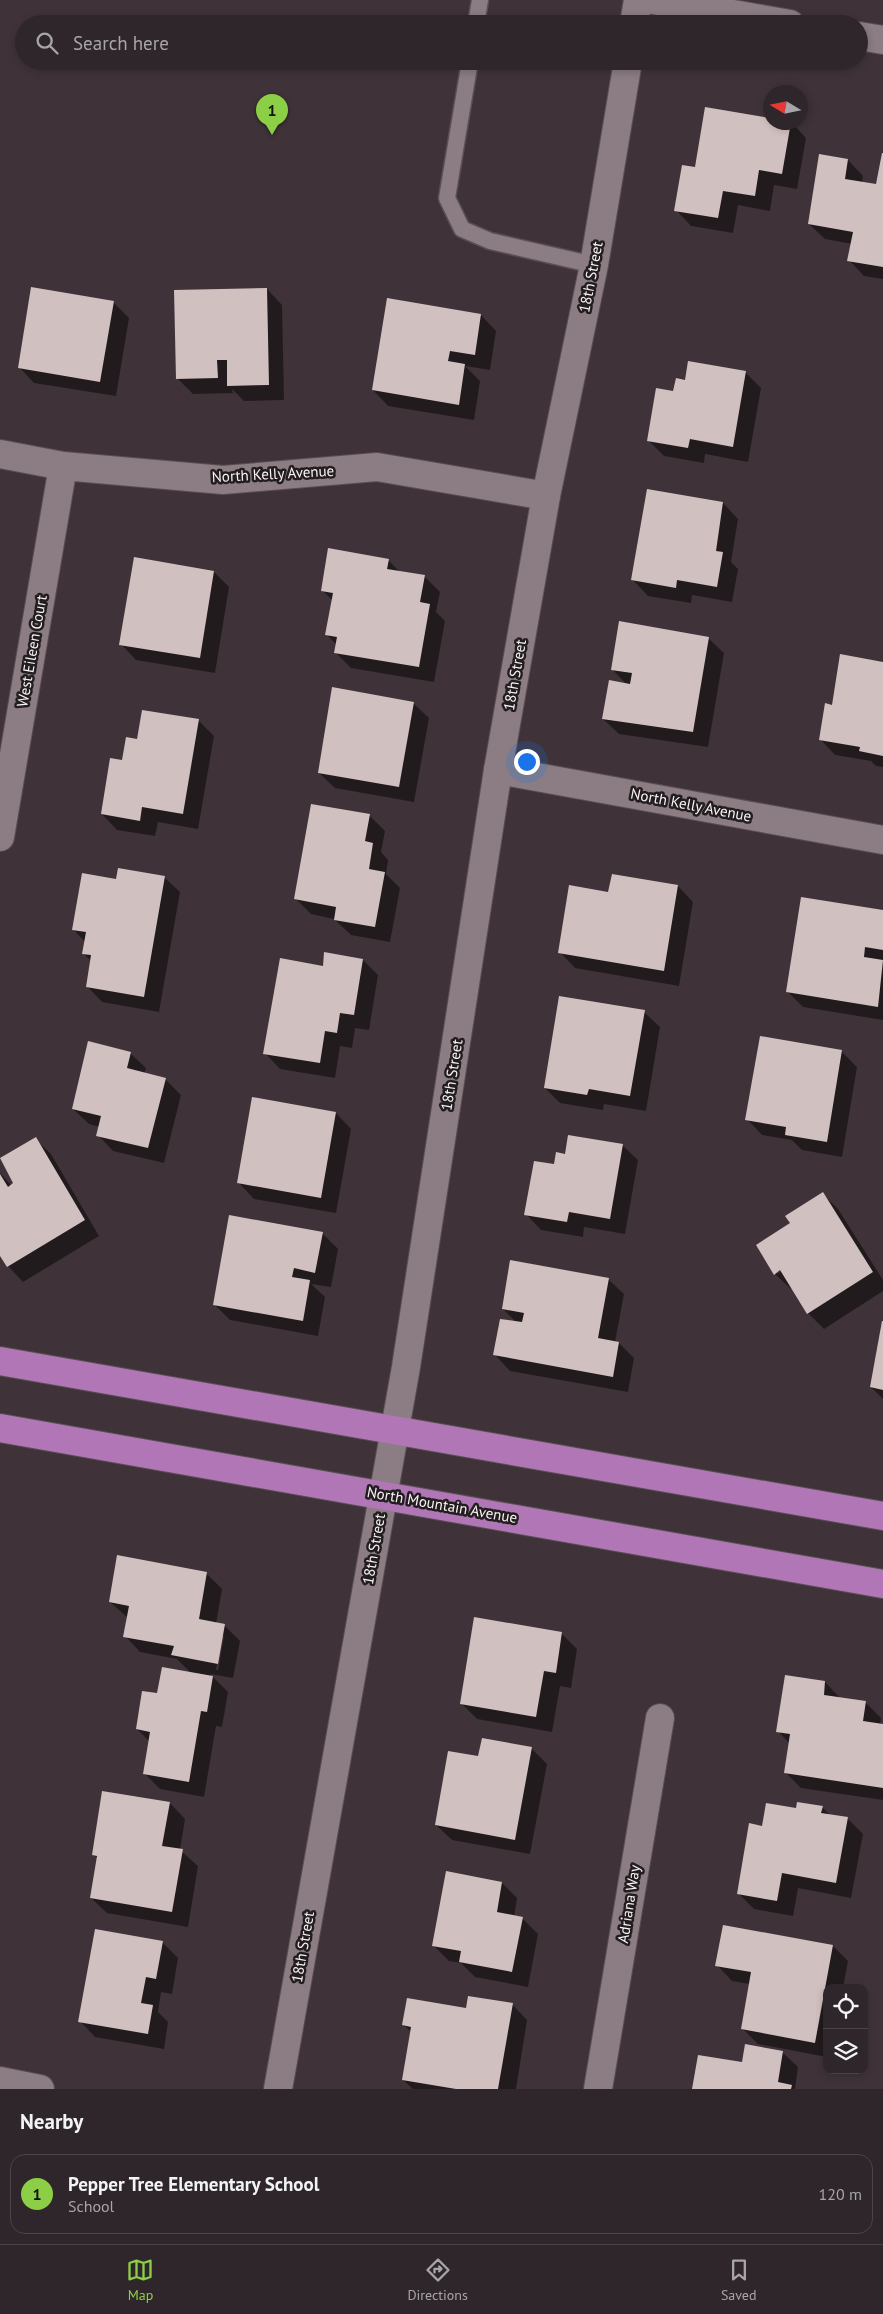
<!DOCTYPE html>
<html lang="en">
<head>
<meta charset="utf-8">
<style>
  :root { --surface:#2f262b; --page:#3b3237; --text:#f1f3f6; --muted:#a7a5a9; --line:#4a4347; --accent:#8cce45 }
  body { margin:0; font-family:"PT Sans",sans-serif; background:var(--page); color:var(--text) }
  .controls { position:absolute; right:15px; bottom:15px; display:grid; overflow:hidden; border-radius:10px; box-shadow:0 2px 8px #0003 }
  .controls button { width:45px; height:45px; display:grid; place-items:center; padding:0; border:0; border-bottom:1px solid var(--line); background:var(--surface); color:var(--text); font:25px sans-serif }
  .compass { position:absolute; left:763px; top:85px; width:45px; height:45px; border-radius:50%; background:var(--surface); box-shadow:0 2px 8px #0003; rotate:280deg }
  .you { position:absolute; left:526px; top:761px; width:18px; height:18px; margin:-12px; border:4px solid #fff; border-radius:50%; background:#1a73e8; box-shadow:0 0 0 8px #1a73e833 }
  .badge { display:grid; place-items:center; width:32px; height:32px; border-radius:50%; background:var(--accent); color:#111; font-size:16px; font-weight:700 }
  .pin { position:absolute; translate:-50% -41px; filter:drop-shadow(0 1px 2px #0008) }
  .pin::after { content:''; position:absolute; top:26px; width:18px; height:15px; background:inherit; clip-path:polygon(0 0,100% 0,50% 100%) }
  .list { margin:0; padding:0; list-style:none }
  h2 { display:flex; justify-content:space-between; align-items:center; height:65px; margin:0; padding:0 20px; font-size:21px }
  h2 small { font-size:16px; font-weight:400; color:var(--muted) }
  .list li { display:grid; grid-template-columns:32px 1fr auto; gap:15px; align-items:center; box-sizing:border-box; height:80px; margin:0 10px 10px; padding:0 10px; border:1px solid var(--line); border-radius:15px }
  .list b { display:block; font-size:19px; white-space:nowrap }
  .list p { margin:0; font-size:16px; white-space:nowrap; color:var(--muted) }
  .list em { font-size:16px; font-style:normal; color:var(--muted) }
  .icon { flex:none; width:28px; height:28px; fill:none; stroke:currentColor; stroke-width:2; stroke-linecap:round; stroke-linejoin:round }
  .map { position:relative; flex:none; width:883px; height:2089px; overflow:hidden }
  .search { position:absolute; background:var(--surface); box-shadow:0 2px 8px #0003; left:15px; right:15px; top:15px; height:55px; display:flex; align-items:center; gap:12px; box-sizing:border-box; padding:0 18px; border-radius:28px; color:var(--muted); font-size:19px }
  .sheet { height:155px; background:var(--surface) }
  nav { display:flex; justify-content:space-around; align-items:center; box-sizing:border-box; height:70px; border-top:1px solid var(--line); background:var(--surface); font-size:14px; color:var(--muted) }
  nav a { display:grid; justify-items:center; gap:2px }
  nav .on { color:var(--accent) }
  .map>svg:first-child { display:block }
  .shadow { fill:#0007; fill-rule:evenodd }
  .building { fill:#d1c0c0 }
  .lines { fill:none; stroke-linecap:round; stroke-linejoin:round }
  .service-casing { stroke:#594f53; stroke-width:19 }
  .minor-casing { stroke:#594f53; stroke-width:30 }
  .secondary-casing { stroke:#594f53; stroke-width:30 }
  .primary-casing { stroke:#594f53; stroke-width:30 }
  .service { stroke:#8b7d83; stroke-width:16 }
  .minor { stroke:#8b7d83; stroke-width:28 }
  .secondary { stroke:#8b7d83; stroke-width:28 }
  .primary { stroke:#b076b6; stroke-width:28 }
  .labels { text-anchor:middle; stroke-width:5; stroke-linejoin:round; paint-order:stroke }
  .street-label { font-size:15px; fill:#faf2f5; stroke:#221d1f }
</style>
</head>
<body>
<div class="map">
<svg width="883" height="2089" viewBox="0 0 883 2089">
  <rect width="100%" height="100%" fill="#3f3339"/>
  <g class="shadow">
    <path d="M 706,108 L 770,119 L 770,122 L 791,122 L 806,138 L 797,189 L 774,185 L 770,211 L 738,205 L 733,233 L 691,226 L 676,210 L 696,169 Z"/>
    <path d="M 883,154 L 883,279 L 864,276 L 849,260 L 852,244 L 825,239 L 809,224 L 848,160 L 863,176 L 862,183 L 878,185 Z"/>
    <path d="M 267,289 L 282,305 L 284,400 L 244,401 L 232,389 L 233,393 L 193,394 L 177,378 Z"/>
    <path d="M 113,302 L 129,318 L 116,396 L 34,383 L 19,367 Z"/>
    <path d="M 481,315 L 496,331 L 490,370 L 465,366 L 480,381 L 474,420 L 388,406 L 373,390 Z"/>
    <path d="M 745,372 L 761,388 L 748,462 L 705,454 L 704,463 L 664,456 L 649,441 L 674,393 L 686,381 Z"/>
    <path d="M 648,490 L 723,503 L 738,519 L 731,562 L 738,569 L 732,602 L 692,595 L 691,603 L 648,596 L 633,580 Z"/>
    <path d="M 135,558 L 214,572 L 229,587 L 215,673 L 136,660 L 121,644 Z"/>
    <path d="M 388,560 L 400,572 L 424,576 L 440,592 L 436,612 L 445,621 L 434,682 L 351,668 L 335,652 L 337,645 L 327,635 L 333,601 L 322,590 Z"/>
    <path d="M 708,638 L 724,653 L 708,747 L 619,734 L 603,719 L 627,685 L 612,669 Z"/>
    <path d="M 883,663 L 883,767 L 876,766 L 871,761 L 835,755 L 820,739 L 833,706 Z"/>
    <path d="M 413,703 L 429,718 L 414,802 L 335,788 L 319,773 Z"/>
    <path d="M 143,711 L 199,721 L 214,736 L 198,829 L 158,822 L 155,836 L 117,830 L 102,814 L 123,762 L 138,741 Z"/>
    <path d="M 369,815 L 385,831 L 381,852 L 388,860 L 386,874 L 400,888 L 390,942 L 351,935 L 334,919 L 311,914 L 296,899 Z"/>
    <path d="M 164,877 L 180,892 L 159,1012 L 102,1002 L 87,986 L 91,961 L 83,953 L 85,942 L 73,929 L 117,881 Z"/>
    <path d="M 678,886 L 693,902 L 679,986 L 575,968 L 560,952 L 609,894 Z"/>
    <path d="M 883,912 L 883,1020 L 803,1007 L 788,992 Z"/>
    <path d="M 363,960 L 378,975 L 369,1030 L 355,1028 L 352,1048 L 340,1046 L 335,1078 L 280,1069 L 265,1053 L 324,967 Z"/>
    <path d="M 644,1012 L 660,1027 L 646,1111 L 604,1104 L 603,1110 L 560,1103 L 545,1088 Z"/>
    <path d="M 842,1052 L 857,1067 L 842,1157 L 802,1150 L 792,1140 L 762,1135 L 747,1119 Z"/>
    <path d="M 130,1053 L 146,1068 L 144,1074 L 165,1079 L 181,1095 L 164,1163 L 113,1151 L 98,1135 L 100,1127 L 89,1124 L 73,1109 Z"/>
    <path d="M 336,1113 L 351,1129 L 336,1213 L 254,1199 L 239,1183 Z"/>
    <path d="M 35,1139 L 51,1154 L 99,1236 L 23,1282 L 8,1266 L 0,1253 L 0,1173 L 12,1186 Z"/>
    <path d="M 622,1145 L 638,1160 L 625,1234 L 584,1227 L 583,1237 L 541,1230 L 526,1214 L 555,1166 L 566,1155 Z"/>
    <path d="M 823,1194 L 838,1209 L 883,1280 L 883,1291 L 824,1329 L 808,1313 L 792,1288 L 791,1289 L 775,1274 L 791,1223 ZM 786,1268 L 777,1274 L 777,1271 Z"/>
    <path d="M 322,1233 L 338,1249 L 331,1287 L 311,1284 L 325,1297 L 318,1336 L 230,1320 L 214,1304 Z"/>
    <path d="M 608,1279 L 624,1294 L 615,1342 L 619,1343 L 634,1358 L 628,1392 L 510,1371 L 495,1355 L 517,1323 L 503,1309 Z"/>
    <path d="M 883,1322 L 883,1399 L 871,1387 Z"/>
    <path d="M 206,1573 L 222,1589 L 216,1624 L 224,1625 L 240,1641 L 233,1678 L 210,1674 L 228,1692 L 222,1727 L 216,1726 L 204,1797 L 160,1789 L 144,1773 L 150,1742 L 137,1729 L 158,1695 L 191,1673 L 177,1659 L 140,1652 L 125,1636 L 128,1618 L 110,1602 ZM 222,1636 L 224,1636 L 218,1670 L 216,1670 Z"/>
    <path d="M 475,1619 L 562,1634 L 577,1649 L 571,1688 L 560,1686 L 552,1732 L 477,1719 L 461,1703 Z"/>
    <path d="M 825,1682 L 840,1698 L 865,1702 L 881,1718 L 880,1725 L 883,1725 L 883,1800 L 801,1788 L 785,1772 L 790,1744 L 778,1731 Z"/>
    <path d="M 531,1748 L 547,1764 L 530,1854 L 452,1840 L 436,1825 L 479,1758 Z"/>
    <path d="M 170,1803 L 185,1819 L 180,1850 L 198,1866 L 188,1927 L 107,1913 L 91,1898 L 98,1859 L 93,1854 Z"/>
    <path d="M 822,1807 L 830,1815 L 847,1818 L 863,1834 L 851,1898 L 798,1888 L 793,1916 L 754,1909 L 738,1893 L 763,1827 L 797,1810 Z"/>
    <path d="M 502,1883 L 517,1898 L 514,1917 L 522,1918 L 538,1934 L 528,1987 L 475,1977 L 461,1963 L 449,1961 L 433,1945 Z"/>
    <path d="M 162,1942 L 178,1958 L 172,1994 L 161,1992 L 158,2012 L 168,2022 L 164,2049 L 95,2037 L 80,2021 Z"/>
    <path d="M 833,1946 L 848,1961 L 843,1988 L 827,1988 L 827,2057 L 758,2044 L 742,2028 L 750,1984 L 732,1981 L 717,1965 Z"/>
    <path d="M 512,2004 L 527,2020 L 516,2089 L 413,2089 L 403,2080 L 411,2032 L 404,2025 L 467,2010 Z"/>
    <path d="M 782,2052 L 798,2067 L 795,2089 L 693,2089 L 743,2063 Z"/>
  </g>
  <g class="building">
    <path d="M 705,107 L 770,118 L 770,122 L 791,122 L 782,174 L 759,170 L 755,196 L 723,191 L 718,218 L 674,211 L 682,165 L 695,167 Z"/>
    <path d="M 882,153 L 883,153 L 883,267 L 847,261 L 853,232 L 808,224 L 819,154 L 848,159 L 845,179 L 876,184 Z"/>
    <path d="M 31,287 L 114,301 L 100,382 L 18,368 Z"/>
    <path d="M 267,288 L 269,385 L 227,386 L 227,360 L 217,360 L 218,378 L 176,379 L 174,290 Z"/>
    <path d="M 387,298 L 481,314 L 475,355 L 450,351 L 448,361 L 465,364 L 459,405 L 372,390 Z"/>
    <path d="M 688,361 L 746,371 L 733,447 L 690,439 L 688,448 L 647,441 L 656,388 L 673,391 L 676,378 L 685,380 Z"/>
    <path d="M 647,489 L 723,502 L 716,551 L 723,552 L 717,587 L 677,580 L 676,588 L 631,580 Z"/>
    <path d="M 328,548 L 389,559 L 387,569 L 425,575 L 420,602 L 430,604 L 419,667 L 334,653 L 337,637 L 325,635 L 333,593 L 321,591 Z"/>
    <path d="M 134,557 L 214,571 L 200,658 L 119,645 Z"/>
    <path d="M 619,621 L 709,637 L 693,732 L 602,719 L 609,680 L 630,684 L 632,673 L 611,670 Z"/>
    <path d="M 840,654 L 883,662 L 883,756 L 859,751 L 860,747 L 819,740 L 825,703 L 832,705 Z"/>
    <path d="M 332,687 L 414,702 L 399,787 L 318,773 Z"/>
    <path d="M 142,710 L 199,719 L 183,814 L 142,807 L 140,821 L 101,814 L 110,758 L 122,760 L 126,737 L 137,739 Z"/>
    <path d="M 311,804 L 370,814 L 365,841 L 373,843 L 369,869 L 385,872 L 375,927 L 334,920 L 336,907 L 294,899 Z"/>
    <path d="M 118,868 L 165,876 L 144,997 L 86,987 L 91,955 L 82,954 L 86,932 L 72,930 L 82,873 L 116,879 Z"/>
    <path d="M 612,874 L 678,885 L 664,971 L 558,953 L 569,885 L 608,892 Z"/>
    <path d="M 801,897 L 883,910 L 883,950 L 865,947 L 864,957 L 883,960 L 878,1007 L 786,992 Z"/>
    <path d="M 324,952 L 363,959 L 354,1015 L 340,1013 L 337,1033 L 325,1031 L 320,1063 L 263,1054 L 280,958 L 323,966 Z"/>
    <path d="M 559,996 L 645,1010 L 630,1096 L 589,1089 L 587,1095 L 544,1088 Z"/>
    <path d="M 760,1036 L 842,1050 L 827,1142 L 785,1135 L 786,1127 L 745,1120 Z"/>
    <path d="M 88,1041 L 131,1052 L 127,1068 L 166,1078 L 148,1148 L 96,1136 L 101,1116 L 72,1109 Z"/>
    <path d="M 252,1097 L 336,1112 L 321,1198 L 237,1183 Z"/>
    <path d="M 568,1135 L 623,1144 L 610,1219 L 569,1212 L 567,1222 L 524,1215 L 534,1161 L 554,1164 L 556,1152 L 565,1154 Z"/>
    <path d="M 36,1137 L 85,1220 L 7,1267 L 0,1256 L 0,1174 L 8,1187 L 13,1183 L 0,1158 Z"/>
    <path d="M 823,1192 L 873,1272 L 807,1314 L 780,1270 L 774,1275 L 756,1245 L 790,1223 L 785,1216 Z"/>
    <path d="M 229,1215 L 323,1232 L 315,1273 L 294,1268 L 292,1277 L 310,1280 L 303,1321 L 213,1305 Z"/>
    <path d="M 510,1260 L 609,1278 L 598,1338 L 619,1342 L 613,1377 L 493,1355 L 500,1319 L 522,1322 L 524,1313 L 502,1309 Z"/>
    <path d="M 882,1321 L 883,1321 L 883,1390 L 870,1387 Z"/>
    <path d="M 117,1555 L 207,1572 L 199,1619 L 225,1624 L 218,1664 L 171,1655 L 174,1646 L 123,1637 L 129,1606 L 109,1602 Z"/>
    <path d="M 474,1617 L 562,1632 L 556,1673 L 544,1671 L 536,1717 L 460,1704 Z"/>
    <path d="M 162,1667 L 213,1676 L 207,1712 L 201,1711 L 189,1782 L 143,1774 L 150,1732 L 136,1729 L 142,1691 L 157,1693 Z"/>
    <path d="M 785,1675 L 825,1681 L 824,1695 L 866,1701 L 863,1721 L 883,1724 L 883,1788 L 784,1773 L 790,1734 L 776,1732 Z"/>
    <path d="M 482,1738 L 532,1747 L 515,1840 L 435,1825 L 448,1751 L 478,1756 Z"/>
    <path d="M 102,1791 L 170,1802 L 162,1846 L 183,1849 L 172,1912 L 90,1898 L 97,1856 L 92,1855 Z"/>
    <path d="M 797,1802 L 823,1806 L 821,1813 L 848,1817 L 836,1883 L 782,1873 L 777,1901 L 737,1894 L 749,1823 L 762,1826 L 766,1803 L 796,1808 Z"/>
    <path d="M 446,1871 L 502,1882 L 497,1912 L 523,1917 L 512,1972 L 459,1962 L 461,1951 L 432,1946 Z"/>
    <path d="M 723,1925 L 833,1945 L 815,2043 L 741,2029 L 751,1972 L 715,1966 Z"/>
    <path d="M 95,1929 L 163,1941 L 156,1979 L 146,1977 L 141,2003 L 153,2005 L 148,2034 L 78,2022 Z"/>
    <path d="M 468,1996 L 513,2003 L 498,2089 L 456,2089 L 402,2080 L 411,2027 L 402,2025 L 407,1998 L 466,2008 Z"/>
    <path d="M 745,2044 L 783,2051 L 778,2082 L 792,2085 L 791,2089 L 692,2089 L 698,2055 L 742,2062 Z"/>
  </g>
  <g class="lines">
    <defs>
      <g id="service">
        <path d="M 476,24 L 480,0"/>
        <path d="M 470,61 L 447,198 L 462,229 L 490,241 L 594,265"/>
      </g>
      <g id="minor">
        <path d="M 653,0 L 790,24"/>
        <path d="M 859,36 L 883,40"/>
        <path d="M 0,454 L 63,466 L 223,480 L 377,467 L 546,496"/>
        <path d="M 498,770 L 883,840"/>
        <path d="M 0,837 L 63,466"/>
        <path d="M 0,2081 L 40,2089"/>
        <path d="M 598,2089 L 660,1718"/>
      </g>
      <g id="secondary">
        <path d="M 634,24 L 638,0"/>
        <path d="M 278,2089 L 406,1367 L 498,770 L 546,496 L 594,265 L 628,61"/>
      </g>
      <g id="primary">
        <path d="M 0,1361 L 883,1516"/>
        <path d="M 0,1428 L 883,1584"/>
      </g>
    </defs>
    <use href="#service" class="service-casing"/>
    <use href="#minor" class="minor-casing"/>
    <use href="#secondary" class="secondary-casing"/>
    <use href="#primary" class="primary-casing"/>
    <use href="#service" class="service"/>
    <use href="#minor" class="minor"/>
    <use href="#secondary" class="secondary"/>
    <use href="#primary" class="primary"/>
  </g>
  <g class="labels">
    <g class="street-label">
      <text transform="translate(591 277) rotate(-79)" y="5">18th Street</text>
      <text transform="translate(273 474) rotate(-3)" y="5">North Kelly Avenue</text>
      <text transform="translate(32 651) rotate(-80)" y="5">West Eileen Court</text>
      <text transform="translate(515 675) rotate(-80)" y="5">18th Street</text>
      <text transform="translate(691 805) rotate(11)" y="5">North Kelly Avenue</text>
      <text transform="translate(452 1075) rotate(-81)" y="5">18th Street</text>
      <text transform="translate(442 1505) rotate(10)" y="5">North Mountain Avenue</text>
      <text transform="translate(374 1549) rotate(-80)" y="5">18th Street</text>
      <text transform="translate(629 1904) rotate(-81)" y="5">Adriana Way</text>
      <text transform="translate(303 1947) rotate(-80)" y="5">18th Street</text>
    </g>
  </g>
</svg>
<div class="controls">
<button><svg class="icon" aria-label="locate" viewBox="0 0 24 24"><circle cx="12" cy="12" r="6"/><path d="M12 2v4M12 18v4M2 12h4M18 12h4"/></svg></button>
<button><svg class="icon" aria-label="layers" viewBox="0 0 24 24"><path d="M12 4l9 5-9 5-9-5zM3 14l9 5 9-5"/></svg></button>
</div>
<svg class="compass" viewBox="-18 -18 36 36"><path d="M0-13l5 13h-10z" fill="#e53935"/><path d="M0 13l5-13h-10z" fill="#a7a5a9"/></svg>
<div class="you"></div>
<div class="pin badge" style="left:272px;top:135px">1</div>
<div class="search"><svg class="icon" aria-label="search" viewBox="0 0 24 24"><circle cx="10" cy="10" r="6"/><path d="M15 15l6 6"/></svg>Search here</div>
</div>
<section class="sheet">
<h2>Nearby<small></small></h2>
<ul class="list">
<li><span class="badge">1</span><div><b>Pepper Tree Elementary School</b><p>School</p></div><em>120 m</em></li>
</ul>
</section>
<nav>
<a class="on"><svg class="icon" aria-label="map" viewBox="0 0 24 24"><path d="M3 6l6-2 6 2 6-2v14l-6 2-6-2-6 2zM9 4v14M15 6v14"/></svg>Map</a>
<a><svg class="icon" aria-label="directions" viewBox="0 0 24 24"><path d="M12 3l9 9-9 9-9-9zM9 14v-3h6M13 9l2 2-2 2"/></svg>Directions</a>
<a><svg class="icon" aria-label="saved" viewBox="0 0 24 24"><path d="M7 4h10v16l-5-4-5 4z"/></svg>Saved</a>
</nav>
</body>
</html>
